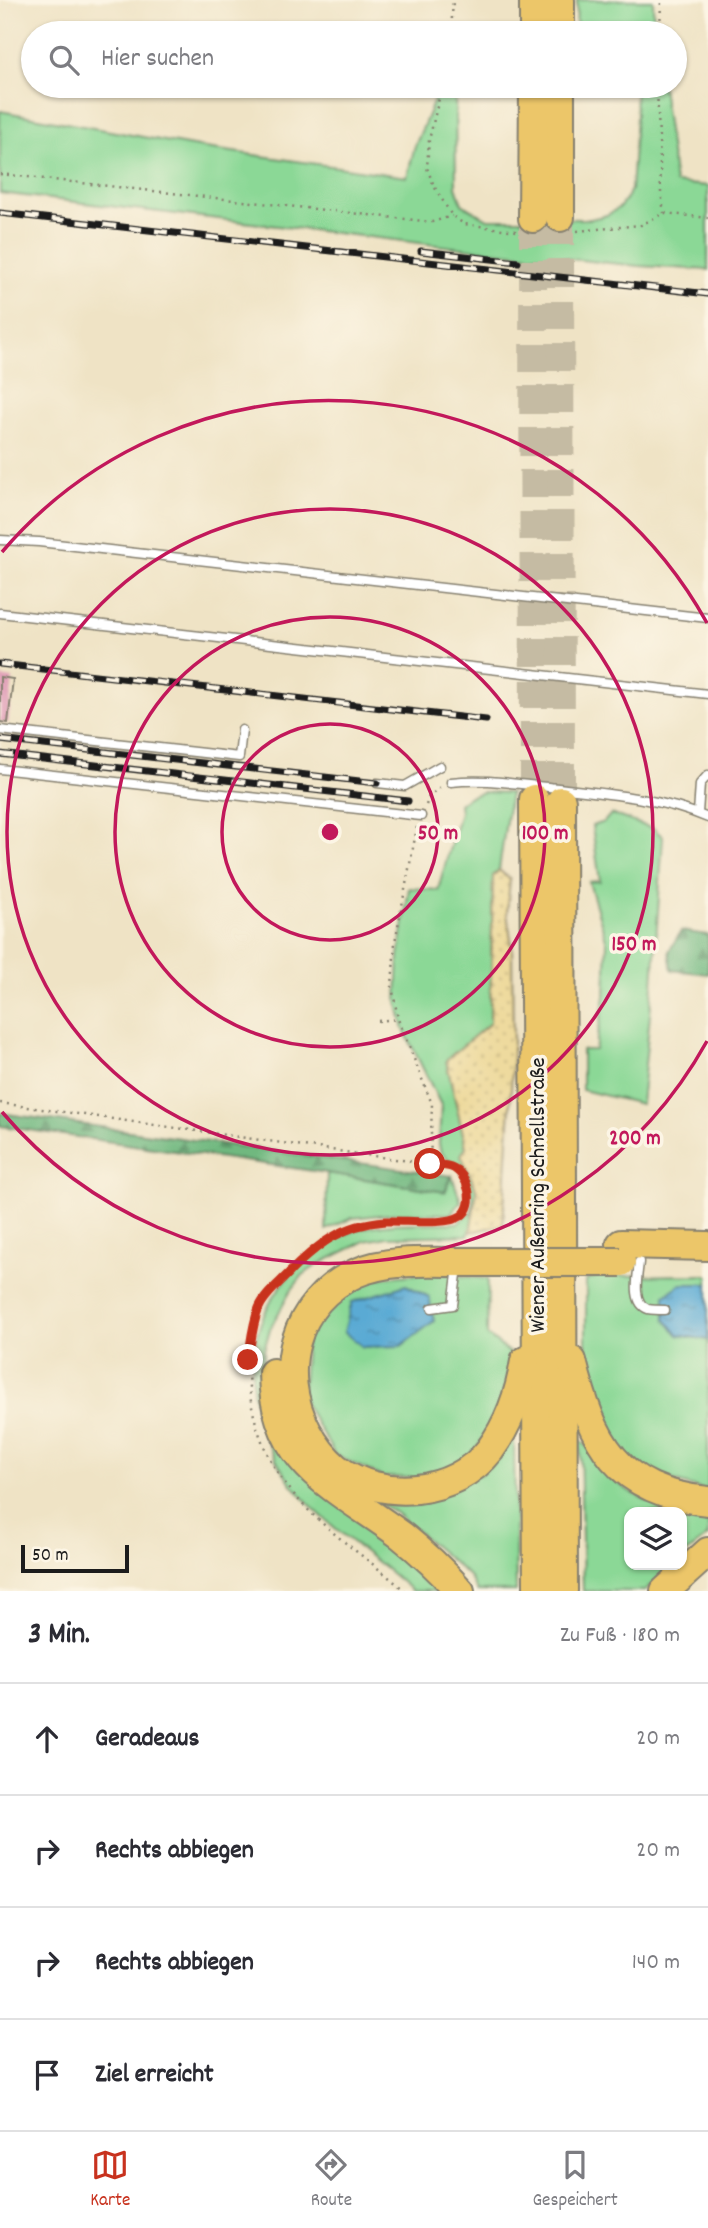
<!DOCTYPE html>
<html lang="de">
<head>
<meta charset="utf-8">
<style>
  :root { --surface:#fff; --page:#f7f7f7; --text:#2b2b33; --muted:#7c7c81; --line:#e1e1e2; --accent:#c8321e }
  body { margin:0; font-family:Dekko,sans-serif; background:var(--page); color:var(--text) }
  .controls { position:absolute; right:21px; bottom:21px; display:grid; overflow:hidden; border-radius:14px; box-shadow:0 2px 5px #0004 }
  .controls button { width:63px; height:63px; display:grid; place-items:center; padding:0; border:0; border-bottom:2px solid var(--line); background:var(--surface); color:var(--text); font:35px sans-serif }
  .scale { position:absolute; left:21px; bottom:18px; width:108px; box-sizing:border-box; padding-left:7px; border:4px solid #1c1c1c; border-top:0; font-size:19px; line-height:24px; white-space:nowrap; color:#1c1c1c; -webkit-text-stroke:5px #fcf5e5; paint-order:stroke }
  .stop { position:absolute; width:21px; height:21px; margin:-16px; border:5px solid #c8321e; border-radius:50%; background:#fff }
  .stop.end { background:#c8321e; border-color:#fff; box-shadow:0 2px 7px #0008 }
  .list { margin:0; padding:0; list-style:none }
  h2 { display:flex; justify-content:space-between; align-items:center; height:91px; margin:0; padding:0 28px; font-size:30px }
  h2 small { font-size:23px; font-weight:400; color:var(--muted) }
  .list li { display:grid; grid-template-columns:46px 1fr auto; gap:21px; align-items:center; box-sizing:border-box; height:112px; padding:0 28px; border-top:2px solid var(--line) }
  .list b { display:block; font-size:26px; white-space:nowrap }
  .list em { font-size:23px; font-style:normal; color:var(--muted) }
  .icon { flex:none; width:38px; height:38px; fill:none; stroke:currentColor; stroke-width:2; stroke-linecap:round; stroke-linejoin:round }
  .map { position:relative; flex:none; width:708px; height:1591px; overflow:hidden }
  .search { position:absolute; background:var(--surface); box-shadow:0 2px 5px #0004; left:21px; right:21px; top:21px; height:77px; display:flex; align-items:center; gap:18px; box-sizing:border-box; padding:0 24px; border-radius:38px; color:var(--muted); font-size:26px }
  .sheet { height:539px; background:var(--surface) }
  nav { display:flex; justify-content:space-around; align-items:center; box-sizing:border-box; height:98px; border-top:2px solid var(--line); background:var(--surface); font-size:19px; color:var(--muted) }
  nav a { display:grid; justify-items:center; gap:4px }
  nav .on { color:var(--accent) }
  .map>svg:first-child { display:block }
  .grass { fill:#8bd896; stroke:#547a59; stroke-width:2 }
  .forest { fill:url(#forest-firs); stroke:#466a4e; stroke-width:2 }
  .sand { fill:url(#sand-dots); stroke:#857b5d; stroke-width:2 }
  .water { fill:url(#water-ripples); stroke:#3b6378; stroke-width:2 }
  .building { fill:#de97b4 }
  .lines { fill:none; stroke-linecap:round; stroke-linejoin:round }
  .highway-tunnel { stroke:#c5bba3; stroke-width:28; stroke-dasharray:28 14; stroke-linecap:butt }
  .lane-casing { stroke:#868070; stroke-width:11 }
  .highway-casing { stroke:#868070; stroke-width:32 }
  .path { stroke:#868070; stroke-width:2.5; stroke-dasharray:2 5; stroke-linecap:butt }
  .lane { stroke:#fff; stroke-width:8 }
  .highway { stroke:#ecc669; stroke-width:28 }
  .rail-casing { stroke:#1c1c1c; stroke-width:7 }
  .rail { stroke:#fcf5e5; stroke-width:4.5; stroke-dasharray:13; stroke-linecap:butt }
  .highway-bridge-casing { stroke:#868070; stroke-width:32; stroke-linecap:butt }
  .highway-bridge { stroke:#ecc669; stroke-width:28 }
  .route { stroke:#c8321e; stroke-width:9 }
  .ring { fill:none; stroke:#c2185b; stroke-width:3.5 }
  .labels { text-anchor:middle; stroke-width:7; stroke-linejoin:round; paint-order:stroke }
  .street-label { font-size:23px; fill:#1c1c1c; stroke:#fcf5e5 }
  .centre { fill:#c2185b; stroke:#fcf5e5; stroke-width:3.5 }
  .ring-label { font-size:21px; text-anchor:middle; font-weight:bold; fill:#c2185b; stroke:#fcf5e5; stroke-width:7; stroke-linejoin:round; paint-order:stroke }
</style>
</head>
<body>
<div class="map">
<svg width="708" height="1591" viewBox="0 0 708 1591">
  <defs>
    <pattern id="forest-firs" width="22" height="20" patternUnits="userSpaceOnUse" patternTransform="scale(1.75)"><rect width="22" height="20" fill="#70b87f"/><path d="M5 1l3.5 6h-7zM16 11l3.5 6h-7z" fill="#5b9567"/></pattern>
    <pattern id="sand-dots" width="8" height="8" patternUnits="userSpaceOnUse" patternTransform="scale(1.75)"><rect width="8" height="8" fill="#eeda9e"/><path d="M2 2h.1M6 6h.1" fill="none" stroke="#ccba88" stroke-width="1.8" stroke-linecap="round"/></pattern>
    <pattern id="water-ripples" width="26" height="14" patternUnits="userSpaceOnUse" patternTransform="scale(1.75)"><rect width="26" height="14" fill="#5aaad4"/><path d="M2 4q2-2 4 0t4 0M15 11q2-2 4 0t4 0" fill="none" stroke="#4a8aab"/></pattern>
  </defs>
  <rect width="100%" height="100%" fill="#fcf5e5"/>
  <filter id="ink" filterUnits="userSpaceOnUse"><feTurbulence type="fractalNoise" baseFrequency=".0143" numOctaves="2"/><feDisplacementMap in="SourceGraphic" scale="14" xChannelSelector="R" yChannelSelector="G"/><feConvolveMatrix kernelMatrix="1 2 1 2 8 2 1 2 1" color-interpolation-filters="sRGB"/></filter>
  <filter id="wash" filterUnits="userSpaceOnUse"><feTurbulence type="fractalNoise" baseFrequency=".00686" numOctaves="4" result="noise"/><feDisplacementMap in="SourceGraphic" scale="28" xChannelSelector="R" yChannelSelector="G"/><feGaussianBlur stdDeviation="1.57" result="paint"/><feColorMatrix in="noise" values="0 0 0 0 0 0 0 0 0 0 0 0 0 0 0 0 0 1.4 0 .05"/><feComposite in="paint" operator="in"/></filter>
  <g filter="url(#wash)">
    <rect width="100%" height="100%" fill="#efe3c5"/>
    <g class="grass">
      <path d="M 577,0 L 653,0 L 654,33 L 576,33 Z"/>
      <path d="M 440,86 L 455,86 L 456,186 L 462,204 L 488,219 L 591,219 L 607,215 L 620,207 L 631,190 L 636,116 L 635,86 L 662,86 L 675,183 L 708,186 L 708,270 L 639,266 L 453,247 L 0,193 L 0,111 L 198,147 L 407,177 L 415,146 Z"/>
      <path d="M 483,792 L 510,793 L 499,870 L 493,876 L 490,1023 L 446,1060 L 466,1147 L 464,1163 L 478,1191 L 470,1232 L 468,1235 L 387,1237 L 365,1241 L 317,1265 L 303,1275 L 290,1292 L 270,1329 L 264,1350 L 264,1397 L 405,1550 L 447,1591 L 412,1591 C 365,1548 305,1515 275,1458 C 241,1394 243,1323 295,1270 C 312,1252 333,1238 357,1230 C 389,1221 425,1224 458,1223 L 472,1211 L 473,1196 L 464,1172 L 441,1153 L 439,1144 L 441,1105 L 404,1030 L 397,1001 L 399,956 L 409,888 L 438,890 L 460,812 L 459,804 L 468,797 Z"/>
      <path d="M 611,814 L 654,829 L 663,837 L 653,985 L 641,1104 L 582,1090 L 582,1050 L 595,1050 L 605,996 L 607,943 L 589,882 L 600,881 L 592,826 L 604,822 Z"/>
      <path d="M 327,1173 L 445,1192 L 452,1176 L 461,1202 L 450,1214 L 398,1213 L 352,1218 L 326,1230 Z"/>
      <path d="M 434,1273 L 488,1279 L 487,1335 L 511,1354 L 501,1410 L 476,1449 L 451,1469 L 418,1478 L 382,1477 L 335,1455 L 302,1399 L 306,1339 L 321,1314 L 345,1291 L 375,1278 Z"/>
      <path d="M 708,1275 L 708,1491 L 641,1472 L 607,1436 L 586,1373 L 586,1280 L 599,1276 Z"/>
      <path d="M 514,1439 L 516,1591 L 477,1591 L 469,1576 L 396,1513 L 371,1498 L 482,1474 Z"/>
      <path d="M 580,1440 C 593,1449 598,1464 608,1474 C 636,1502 670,1511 708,1512 L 708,1536 L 682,1556 L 682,1512 L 629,1512 L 629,1565 L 672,1565 L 645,1591 L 583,1591 Z"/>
    </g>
    <g class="forest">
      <path d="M 681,931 L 708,935 L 708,974 L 672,970 L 669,951 Z"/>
      <path d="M 0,1113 L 452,1176 L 445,1192 L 327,1173 L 0,1126 Z"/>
    </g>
    <path class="sand" d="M 499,870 L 510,879 L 507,913 L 512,946 L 513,1054 L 503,1225 L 470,1232 L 477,1191 L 461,1155 L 466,1147 L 446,1060 L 490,1023 L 493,876 Z"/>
    <g class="water">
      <path d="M 681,1284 L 708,1284 L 708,1340 L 678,1335 L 665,1319 L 665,1295 Z"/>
      <path d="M 406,1285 L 429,1297 L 434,1321 L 401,1346 L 363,1347 L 344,1332 L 352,1302 Z"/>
    </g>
    <g id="blocks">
      <path class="building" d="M 0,677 L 13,679 L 8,723 L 0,722 Z"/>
    </g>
  </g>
  <g filter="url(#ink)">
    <use href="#blocks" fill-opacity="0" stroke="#868070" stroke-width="2"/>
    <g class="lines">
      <g class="highway-tunnel">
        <path d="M 560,217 L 561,801"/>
        <path d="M 533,218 L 534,799"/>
      </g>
      <defs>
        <g id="lane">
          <path d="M 0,540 L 39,542 L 708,618"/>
          <path d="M 0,613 L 708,694"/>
          <path d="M 0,730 L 239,757 L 242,730"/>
          <path d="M 0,769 L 421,816"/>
          <path d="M 451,782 C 484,778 516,784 548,787 C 602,793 658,797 708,818"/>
          <path d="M 377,783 L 405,786 L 440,766"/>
          <path d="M 698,813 L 700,784 L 708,775"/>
          <path d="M 639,1262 C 638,1275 631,1303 648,1309 C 653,1310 660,1310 665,1310"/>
          <path d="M 432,1308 L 453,1305 L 458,1267"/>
        </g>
        <g id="highway">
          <path d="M 560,0 L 560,33"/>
          <path d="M 534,33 L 534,0"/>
          <path d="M 560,86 L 560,217"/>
          <path d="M 533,218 L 534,86"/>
          <path d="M 534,799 L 538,1591"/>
          <path d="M 561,801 L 563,1591"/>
          <path d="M 621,1244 L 708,1246"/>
          <path d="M 477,1262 C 438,1263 392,1257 356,1273 C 293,1302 276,1372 307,1431 C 314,1444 324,1458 336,1468 C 382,1502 454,1496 490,1450 C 509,1424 520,1393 525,1361"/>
          <path d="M 572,1361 C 592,1443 617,1492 708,1501"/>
          <path d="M 273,1373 C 274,1466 338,1488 402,1536 C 423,1553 442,1571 460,1591"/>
          <path d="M 665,1591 L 708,1552"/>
        </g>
      </defs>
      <use href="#lane" class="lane-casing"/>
      <use href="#highway" class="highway-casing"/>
      <g class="path">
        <path d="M 451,33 L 453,0"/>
        <path d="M 660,33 L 661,0"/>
        <path d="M 442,86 L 429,140 L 427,168 L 434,186 L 452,216 L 464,224 L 517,231"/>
        <path d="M 657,86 L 661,192 L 664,213"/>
        <path d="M 0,174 L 432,222 L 452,216"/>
        <path d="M 577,231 L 641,225 L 664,213 L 708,218"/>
        <path d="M 426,805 L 429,797 L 441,786"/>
        <path d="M 417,827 L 395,942 L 392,986 L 398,1019 L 432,1104 L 430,1164"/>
        <path d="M 378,1021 L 398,1019"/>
        <path d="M 0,1103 L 451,1167 C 469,1178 478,1206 456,1218 C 419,1223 382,1217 346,1230 C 325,1238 310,1252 294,1267 C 283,1279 267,1292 260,1307 C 236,1359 250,1435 283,1480 C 314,1525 365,1555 405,1591"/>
      </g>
      <use href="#lane" class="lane"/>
      <use href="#highway" class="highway"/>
      <defs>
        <g id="rail">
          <path d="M 0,213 L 708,294"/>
          <path d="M 421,251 L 518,262"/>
          <path d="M 0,664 L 486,720"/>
          <path d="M 0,740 L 377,783"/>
          <path d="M 0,754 L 408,801"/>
        </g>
      </defs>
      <use href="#rail" class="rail-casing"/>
      <use href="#rail" class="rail"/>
      <defs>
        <path id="highway-bridge" d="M 477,1262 L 621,1262"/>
      </defs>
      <use href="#highway-bridge" class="highway-bridge-casing"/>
      <use href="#highway-bridge" class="highway-bridge"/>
    </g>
  </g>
  <g class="lines" filter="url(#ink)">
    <path class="route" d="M 248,1360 C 251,1343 252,1325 259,1308 C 264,1296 277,1285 286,1276 C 316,1245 342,1224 386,1221 C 405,1220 446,1226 461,1216 C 477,1205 468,1173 451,1167 C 445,1165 436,1165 430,1164"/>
  </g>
  <g class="ring">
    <circle cx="330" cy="832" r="108"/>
    <circle cx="330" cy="832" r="215"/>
    <circle cx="330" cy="832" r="323"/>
    <path d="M707 1041A431 431 0 0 1 2 1112M2 552A431 431 0 0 1 707 623"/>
  </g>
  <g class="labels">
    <g class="street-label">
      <text transform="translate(536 1195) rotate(-90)" y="8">Wiener Außenring Schnellstraße</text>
    </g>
  </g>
  <circle cx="330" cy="832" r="10" class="centre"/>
  <g class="ring-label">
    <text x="438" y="839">50 m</text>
    <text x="545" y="839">100 m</text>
    <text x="634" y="950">150 m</text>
    <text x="635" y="1144">200 m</text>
  </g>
</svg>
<div class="controls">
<button><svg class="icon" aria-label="layers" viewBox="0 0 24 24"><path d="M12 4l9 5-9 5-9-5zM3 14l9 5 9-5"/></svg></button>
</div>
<div class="scale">50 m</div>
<div class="stop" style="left:430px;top:1164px"></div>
<div class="stop end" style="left:248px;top:1360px"></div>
<div class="search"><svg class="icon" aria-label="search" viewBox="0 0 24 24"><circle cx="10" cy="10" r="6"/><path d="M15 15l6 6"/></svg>Hier suchen</div>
</div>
<section class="sheet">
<h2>3 Min.<small>Zu Fuß · 180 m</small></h2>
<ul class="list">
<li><svg class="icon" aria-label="ahead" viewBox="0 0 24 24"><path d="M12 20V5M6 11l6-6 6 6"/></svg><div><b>Geradeaus</b></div><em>20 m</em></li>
<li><svg class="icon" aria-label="right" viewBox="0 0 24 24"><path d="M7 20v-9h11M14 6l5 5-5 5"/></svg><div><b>Rechts abbiegen</b></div><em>20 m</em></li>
<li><svg class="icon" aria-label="right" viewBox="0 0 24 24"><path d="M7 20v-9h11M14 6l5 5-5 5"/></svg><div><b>Rechts abbiegen</b></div><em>140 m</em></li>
<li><svg class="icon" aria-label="arrive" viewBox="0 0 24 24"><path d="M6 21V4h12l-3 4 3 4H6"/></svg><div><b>Ziel erreicht</b></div></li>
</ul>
</section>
<nav>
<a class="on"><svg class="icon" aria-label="map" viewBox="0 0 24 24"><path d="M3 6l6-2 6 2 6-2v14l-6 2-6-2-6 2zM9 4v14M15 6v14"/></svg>Karte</a>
<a><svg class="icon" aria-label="directions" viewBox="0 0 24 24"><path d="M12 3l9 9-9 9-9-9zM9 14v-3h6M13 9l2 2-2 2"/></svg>Route</a>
<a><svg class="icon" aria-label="saved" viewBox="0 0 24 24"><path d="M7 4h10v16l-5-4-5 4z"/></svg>Gespeichert</a>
</nav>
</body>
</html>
